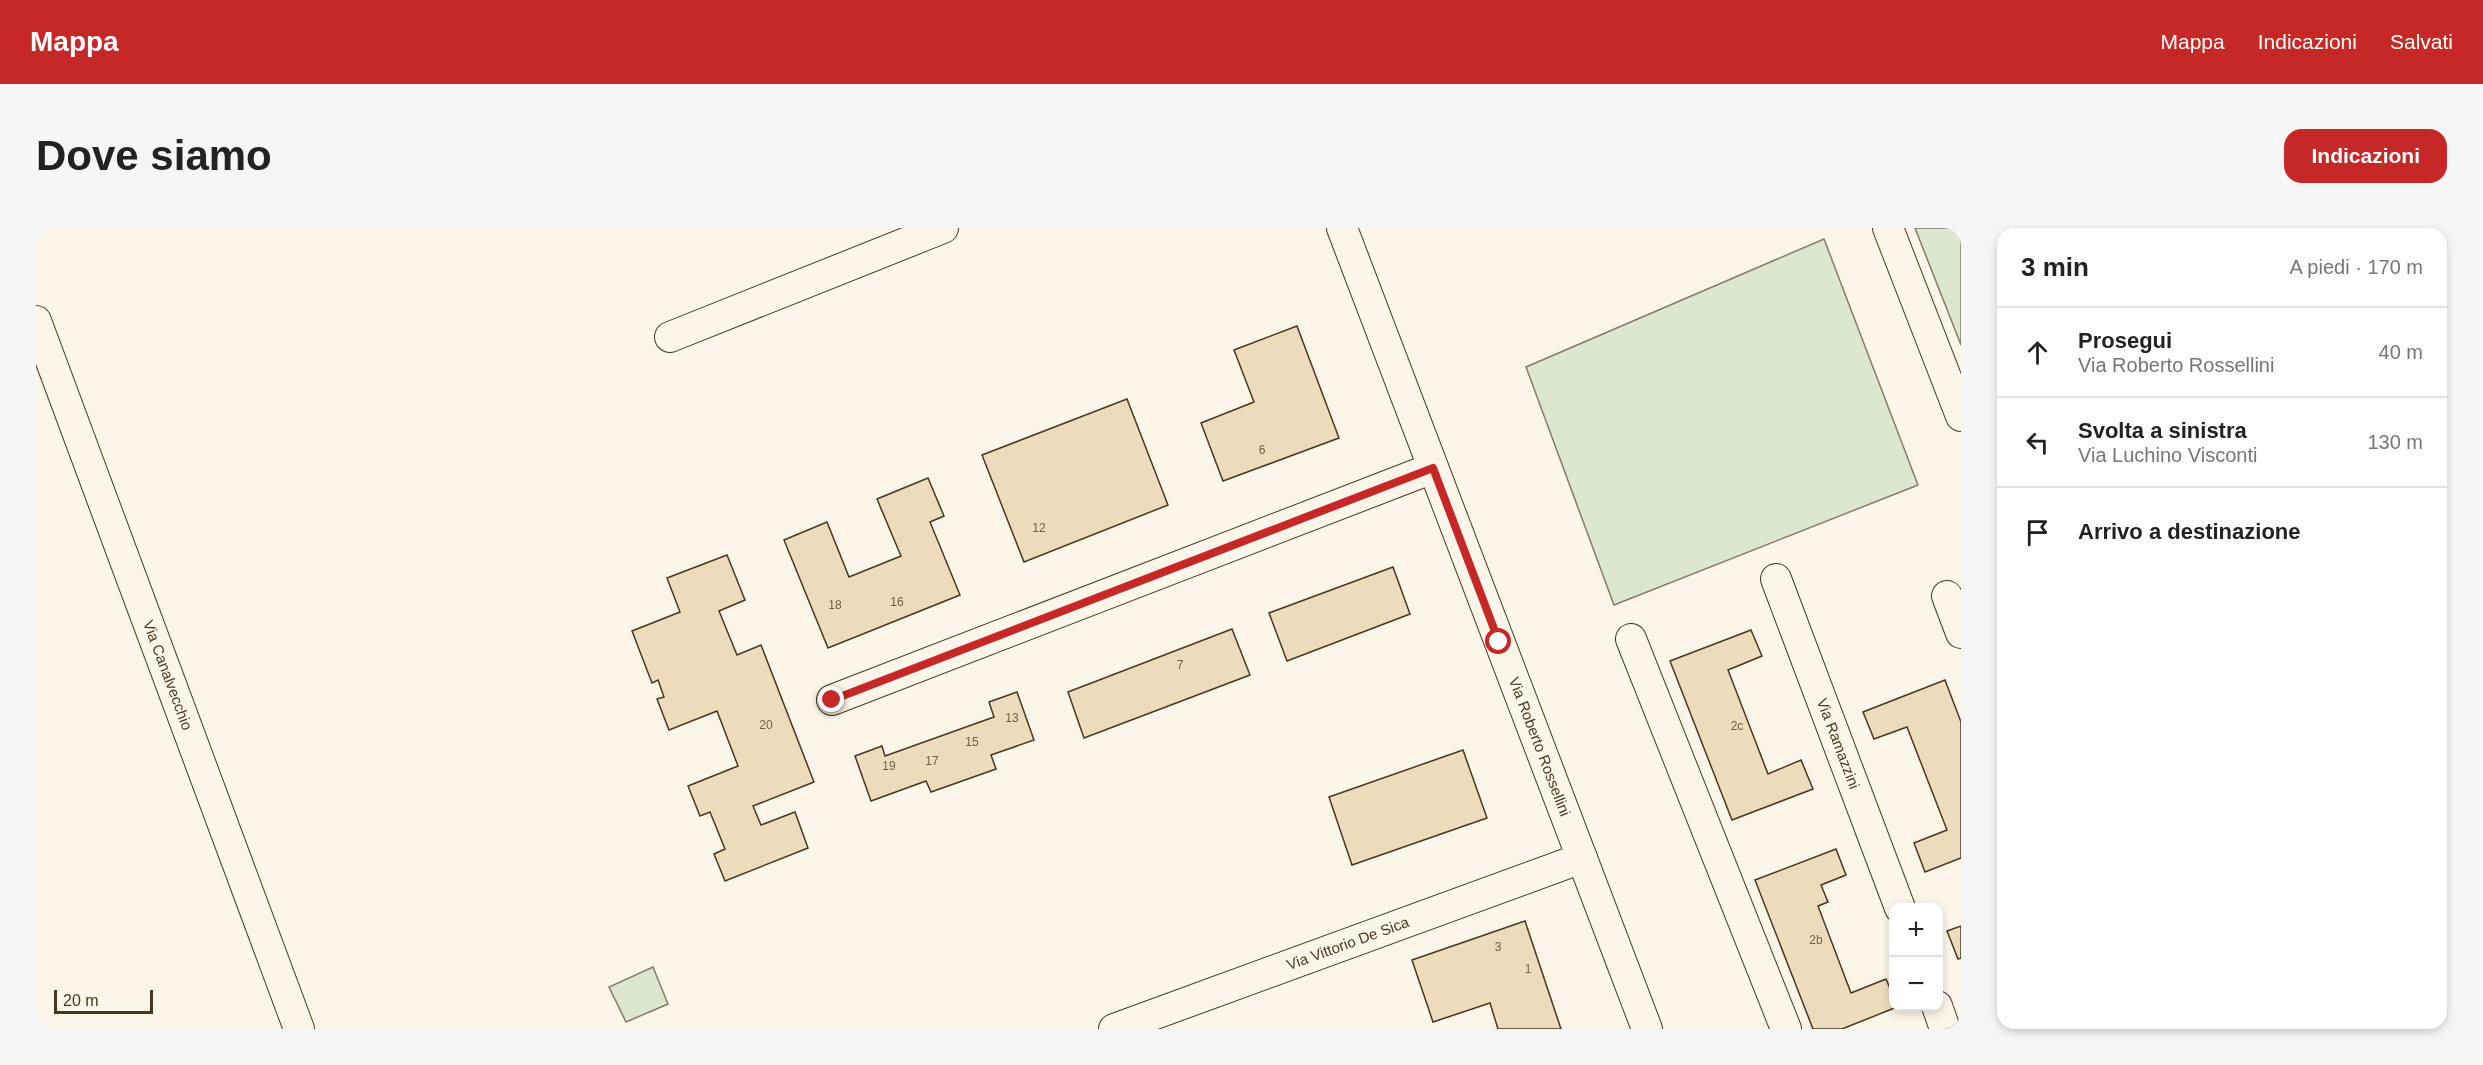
<!DOCTYPE html>
<html lang="it">
<head>
<meta charset="utf-8">
<style>
  :root { --surface:#fff; --page:#f6f6f6; --text:#222; --muted:#767676; --line:#e0e0e0; --accent:#c62828 }
  body { margin:0; font-family:Helvetica,sans-serif; background:var(--page); color:var(--text) }
  .controls { position:absolute; right:18px; bottom:18px; display:grid; overflow:hidden; border-radius:12px; box-shadow:0 3px 9px #0003 }
  .controls button { width:54px; height:54px; display:grid; place-items:center; padding:0; border:0; border-bottom:2px solid var(--line); background:var(--surface); color:var(--text); font:30px sans-serif }
  .scale { position:absolute; left:18px; bottom:15px; width:99px; box-sizing:border-box; padding-left:6px; border:3px solid #4a3520; border-top:0; font-size:16px; line-height:21px; white-space:nowrap; color:#4a3520; -webkit-text-stroke:4px #fbf6e9; paint-order:stroke }
  .stop { position:absolute; width:18px; height:18px; margin:-14px; border:4px solid #c62828; border-radius:50%; background:#fff }
  .stop.end { background:#c62828; border-color:#fff; box-shadow:0 2px 6px #0008 }
  .list { margin:0; padding:0; list-style:none }
  h2 { display:flex; justify-content:space-between; align-items:center; height:78px; margin:0; padding:0 24px; font-size:26px }
  h2 small { font-size:20px; font-weight:400; color:var(--muted) }
  .list li { display:grid; grid-template-columns:39px 1fr auto; gap:18px; align-items:center; box-sizing:border-box; height:90px; padding:0 24px; border-top:2px solid var(--line) }
  .list b { display:block; font-size:22px; white-space:nowrap }
  .list p { margin:0; font-size:20px; white-space:nowrap; color:var(--muted) }
  .list em { font-size:20px; font-style:normal; color:var(--muted) }
  .icon { flex:none; width:33px; height:33px; fill:none; stroke:currentColor; stroke-width:2; stroke-linecap:round; stroke-linejoin:round }
  .map { position:relative; flex:none; width:1925px; height:801px; overflow:hidden; border-radius:18px }
  header { display:flex; align-items:center; gap:36px; box-sizing:border-box; height:84px; padding:0 30px; background:var(--accent); color:#fff }
  header strong { font-size:28px }
  nav { display:flex; gap:33px; margin-inline-start:auto; font-size:21px }
  .intro { display:flex; align-items:center; justify-content:space-between; box-sizing:border-box; height:144px; padding:0 36px }
  h1 { margin:0; font-size:42px }
  .button { padding:15px 27px; border-radius:18px; background:var(--accent); color:#fff; font-size:21px; font-weight:700 }
  main { display:flex; gap:36px; padding:0 36px }
  aside { flex:1; background:var(--surface); border-radius:18px; box-shadow:0 3px 9px #0003 }
  .map>svg:first-child { display:block }
  .green { fill:#dce7d0; stroke:#887966; stroke-width:1.5 }
  .building { fill:#ecdcbc; stroke:#4a3520; stroke-width:1.5 }
  .lines { fill:none; stroke-linecap:round; stroke-linejoin:round }
  .street-casing { stroke:#4a3520; stroke-width:32 }
  .street { stroke:#fbf6e9; stroke-width:30 }
  .route { stroke:#c62828; stroke-width:8 }
  .labels { text-anchor:middle; stroke-width:4.5; stroke-linejoin:round; paint-order:stroke }
  .number-label { font-size:12px; fill:#725f47 }
  .street-label { font-size:15px; fill:#4a3520; stroke:#fbf6e9 }
</style>
</head>
<body>
<header>
<strong>Mappa</strong>
<nav><a>Mappa</a><a>Indicazioni</a><a>Salvati</a></nav>
</header>
<div class="intro"><h1>Dove siamo</h1><a class="button">Indicazioni</a></div>
<main>
<div class="map">
<svg width="1925" height="801" viewBox="0 0 1925 801">
  <rect width="100%" height="100%" fill="#fbf6e9"/>
  <g class="green">
    <path d="M 1879,0 L 1925,0 L 1925,117 Z"/>
    <path d="M 1788,11 L 1882,257 L 1578,377 L 1490,139 Z"/>
    <path d="M 617,739 L 632,776 L 590,794 L 573,759 Z"/>
  </g>
  <g class="building">
    <path d="M 1261,98 L 1303,210 L 1187,253 L 1165,195 L 1218,174 L 1198,122 Z"/>
    <path d="M 1091,171 L 1132,277 L 988,334 L 946,227 Z"/>
    <path d="M 892,250 L 908,288 L 894,294 L 924,367 L 792,420 L 748,312 L 791,294 L 813,349 L 865,328 L 841,271 Z"/>
    <path d="M 691,327 L 709,372 L 683,383 L 701,427 L 725,417 L 778,554 L 717,578 L 725,597 L 759,584 L 772,620 L 689,653 L 678,626 L 689,621 L 674,584 L 664,588 L 652,558 L 702,538 L 681,483 L 633,502 L 621,471 L 628,469 L 622,452 L 616,455 L 596,403 L 644,384 L 631,350 Z"/>
    <path d="M 1357,339 L 1374,386 L 1251,433 L 1233,385 Z"/>
    <path d="M 1196,401 L 1214,447 L 1048,510 L 1032,464 Z"/>
    <path d="M 1715,402 L 1726,428 L 1692,442 L 1732,546 L 1765,532 L 1777,561 L 1696,592 L 1634,433 Z"/>
    <path d="M 1909,452 L 1925,494 L 1925,630 L 1889,644 L 1878,615 L 1911,602 L 1871,499 L 1838,511 L 1827,484 Z"/>
    <path d="M 981,464 L 998,512 L 955,527 L 960,541 L 895,564 L 890,553 L 835,573 L 819,528 L 846,518 L 849,528 L 958,489 L 953,474 Z"/>
    <path d="M 1427,522 L 1451,590 L 1316,637 L 1293,569 Z"/>
    <path d="M 1800,621 L 1810,647 L 1785,657 L 1792,674 L 1782,678 L 1815,765 L 1850,751 L 1858,770 L 1858,778 L 1861,779 L 1806,801 L 1777,801 L 1719,652 Z"/>
    <path d="M 1489,693 L 1525,801 L 1462,801 L 1454,775 L 1397,794 L 1376,732 Z"/>
    <path d="M 1925,698 L 1925,730 L 1922,731 L 1911,703 Z"/>
  </g>
  <g class="lines">
    <defs>
      <g id="street">
        <path id="s1" d="M 1306,0 L 1611,801"/>
        <path d="M 1852,0 L 1925,188"/>
        <path id="s2" d="M 0,93 L 263,801"/>
        <path d="M 634,109 L 907,0"/>
        <path id="s3" d="M 1740,351 L 1864,680"/>
        <path d="M 1911,368 L 1925,405"/>
        <path d="M 1595,411 L 1750,801"/>
        <path d="M 796,472 L 1397,240"/>
        <path d="M 1901,778 L 1909,801"/>
        <path id="s4" d="M 1078,801 L 1546,630"/>
      </g>
    </defs>
    <use href="#street" class="street-casing"/>
    <use href="#street" class="street"/>
  </g>
  <g class="lines">
    <path class="route" d="M 796,472 L 1397,240 L 1463,414"/>
  </g>
  <g class="labels">
    <g class="number-label">
      <text x="1226" y="226">6</text>
      <text x="1003" y="304">12</text>
      <text x="861" y="378">16</text>
      <text x="799" y="381">18</text>
      <text x="1144" y="441">7</text>
      <text x="976" y="494">13</text>
      <text x="730" y="501">20</text>
      <text x="1701" y="502">2c</text>
      <text x="936" y="518">15</text>
      <text x="896" y="537">17</text>
      <text x="853" y="542">19</text>
      <text x="1780" y="716">2b</text>
      <text x="1462" y="723">3</text>
      <text x="1492" y="745">1</text>
    </g>
    <g class="street-label">
      <text dy="5" stroke="none"><textPath href="#s2" startOffset="378">Via Canalvecchio</textPath></text>
      <text dy="5" stroke="none"><textPath href="#s3" startOffset="176">Via Ramazzini</textPath></text>
      <text dy="5" stroke="none"><textPath href="#s1" startOffset="555">Via Roberto Rossellini</textPath></text>
      <text dy="5" stroke="none"><textPath href="#s4" startOffset="249">Via Vittorio De Sica</textPath></text>
    </g>
  </g>
</svg>
<div class="controls">
<button>+</button>
<button>−</button>
</div>
<div class="scale">20 m</div>
<div class="stop" style="left:1463px;top:414px"></div>
<div class="stop end" style="left:796px;top:472px"></div>
</div>
<aside>
<h2>3 min<small>A piedi · 170 m</small></h2>
<ul class="list">
<li><svg class="icon" aria-label="ahead" viewBox="0 0 24 24"><path d="M12 20V5M6 11l6-6 6 6"/></svg><div><b>Prosegui</b><p>Via Roberto Rossellini</p></div><em>40 m</em></li>
<li><svg class="icon" aria-label="left" viewBox="0 0 24 24"><path d="M17 20v-9H6M10 6l-5 5 5 5"/></svg><div><b>Svolta a sinistra</b><p>Via Luchino Visconti</p></div><em>130 m</em></li>
<li><svg class="icon" aria-label="arrive" viewBox="0 0 24 24"><path d="M6 21V4h12l-3 4 3 4H6"/></svg><div><b>Arrivo a destinazione</b></div></li>
</ul>
</aside>
</main>
</body>
</html>
